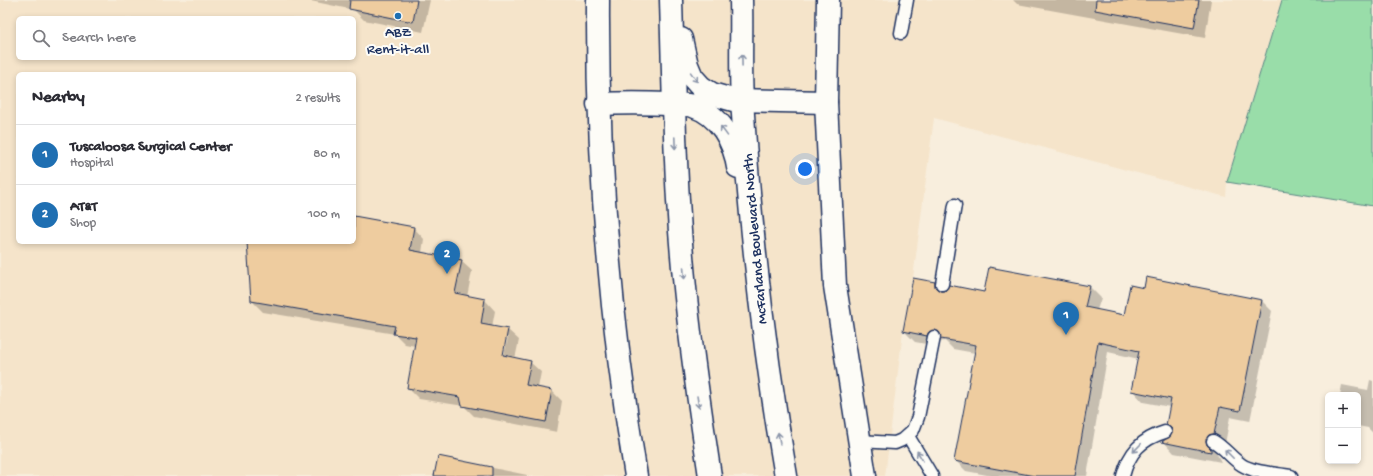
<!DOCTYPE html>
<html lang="en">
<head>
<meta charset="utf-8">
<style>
  :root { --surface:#fff; --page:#f2f2f3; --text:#2b2b33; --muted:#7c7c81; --line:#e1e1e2; --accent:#1f6fb2 }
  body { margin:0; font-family:"Gochi Hand",sans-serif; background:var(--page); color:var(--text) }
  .controls { position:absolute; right:12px; bottom:12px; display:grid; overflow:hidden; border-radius:6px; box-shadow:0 2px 6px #0003 }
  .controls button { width:36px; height:36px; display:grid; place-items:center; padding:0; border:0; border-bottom:1px solid var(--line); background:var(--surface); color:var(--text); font:20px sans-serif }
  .you { position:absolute; left:805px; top:169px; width:14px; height:14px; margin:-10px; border:3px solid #fff; border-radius:50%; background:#1a73e8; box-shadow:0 0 0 6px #1a73e833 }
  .badge { display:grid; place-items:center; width:26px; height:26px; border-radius:50%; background:var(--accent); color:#fff; font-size:13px; font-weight:700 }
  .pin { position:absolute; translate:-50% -33px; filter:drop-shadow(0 1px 2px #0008) }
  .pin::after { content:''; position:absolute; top:21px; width:14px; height:12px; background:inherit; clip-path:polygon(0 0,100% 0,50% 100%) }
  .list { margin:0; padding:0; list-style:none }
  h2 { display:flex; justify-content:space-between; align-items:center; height:52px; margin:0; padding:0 16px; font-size:17px }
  h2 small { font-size:13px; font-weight:400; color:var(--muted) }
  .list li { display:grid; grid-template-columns:26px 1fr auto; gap:12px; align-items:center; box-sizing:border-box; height:60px; padding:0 16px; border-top:1px solid var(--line) }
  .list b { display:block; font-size:15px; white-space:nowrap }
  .list p { margin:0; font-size:13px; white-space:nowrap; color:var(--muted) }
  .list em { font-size:13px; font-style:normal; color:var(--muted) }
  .icon { flex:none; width:22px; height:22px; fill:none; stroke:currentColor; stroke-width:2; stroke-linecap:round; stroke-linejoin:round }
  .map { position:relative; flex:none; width:1373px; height:476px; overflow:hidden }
  .search { position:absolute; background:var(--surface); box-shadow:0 2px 6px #0003; left:16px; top:16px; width:340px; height:44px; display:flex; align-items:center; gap:10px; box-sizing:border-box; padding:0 14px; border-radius:6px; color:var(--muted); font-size:15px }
  .panel { position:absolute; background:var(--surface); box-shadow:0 2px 6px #0003; left:16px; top:72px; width:340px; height:172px; border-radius:6px }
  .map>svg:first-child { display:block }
  .built { fill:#f5e4ca; fill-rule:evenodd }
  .green { fill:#99dda9; stroke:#5a8684 }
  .shadow { fill:#0003; fill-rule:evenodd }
  .building { fill:#eecc9f; stroke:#1b2f5e }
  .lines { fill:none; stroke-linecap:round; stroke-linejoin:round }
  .service-casing { stroke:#1b2f5e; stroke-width:15 }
  .minor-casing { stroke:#1b2f5e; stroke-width:25 }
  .trunk-casing { stroke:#1b2f5e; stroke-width:25 }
  .service { stroke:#fdfcf7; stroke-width:12 }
  .minor { stroke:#fdfcf7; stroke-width:22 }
  .trunk { stroke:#fdfcf7; stroke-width:22 }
  .oneway { stroke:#8c96aa }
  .poi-dot { fill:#1f6fb2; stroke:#fdfcf7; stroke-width:1.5 }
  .labels { text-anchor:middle; stroke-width:4; stroke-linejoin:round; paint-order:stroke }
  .poi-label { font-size:15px; fill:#1b2f5e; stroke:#fdfcf7 }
  .street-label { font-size:15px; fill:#1b2f5e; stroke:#fdfcf7 }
</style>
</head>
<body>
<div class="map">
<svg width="1373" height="476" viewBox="0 0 1373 476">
  <rect width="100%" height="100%" fill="#f8eedd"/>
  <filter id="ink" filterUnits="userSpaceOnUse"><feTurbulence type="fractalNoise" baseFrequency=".025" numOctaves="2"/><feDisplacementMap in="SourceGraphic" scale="8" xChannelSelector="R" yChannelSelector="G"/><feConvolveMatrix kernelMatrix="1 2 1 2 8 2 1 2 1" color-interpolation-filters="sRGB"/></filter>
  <g filter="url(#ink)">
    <path class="built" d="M 0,0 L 1282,0 L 1227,182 L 1226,197 L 934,118 L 913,278 L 903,331 L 885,476 L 0,476 ZM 18,18 L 354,18 L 354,58 L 18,58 ZM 18,74 L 354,74 L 354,242 L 18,242 Z"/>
    <path class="green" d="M 1282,0 L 1373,0 L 1373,206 L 1227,182 Z"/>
    <g class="shadow">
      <path d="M 306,0 L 430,0 L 423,32 L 364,20 L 354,10 Z"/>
      <path d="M 1013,0 L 1211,0 L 1205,38 L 1017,4 Z"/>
      <path d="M 354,217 L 414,228 L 424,239 L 422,253 L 461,261 L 472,271 L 467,297 L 485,300 L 495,311 L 492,327 L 508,330 L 519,340 L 515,359 L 530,362 L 541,372 L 538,388 L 552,391 L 562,401 L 557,432 L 474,416 L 464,406 L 419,399 L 408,388 L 415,346 L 405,344 L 395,334 L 263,312 L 252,301 L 248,242 L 354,242 ZM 506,337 L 508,337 L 503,360 L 501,360 Z"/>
      <path d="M 990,268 L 1090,287 L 1101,298 L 1097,310 L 1125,316 L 1261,300 L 1272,311 L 1250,421 L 1230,417 L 1225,444 L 1220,445 L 1216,452 L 1221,462 L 1174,453 L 1164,442 L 1173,434 L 1173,430 L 1167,424 L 1170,407 L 1143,402 L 1133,391 L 1139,359 L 1108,352 L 1087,476 L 992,476 L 966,471 L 955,460 L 975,353 L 953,349 L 945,341 L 939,342 L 937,346 L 915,342 L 904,331 L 934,283 L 943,292 L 985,293 Z"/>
      <path d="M 1370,380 L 1373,381 L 1373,433 L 1368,428 L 1358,426 L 1358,395 L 1340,395 L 1342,385 L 1368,390 Z"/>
      <path d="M 439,457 L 527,475 L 529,476 L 435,476 Z"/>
    </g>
    <g class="building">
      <path d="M 350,0 L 417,0 L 413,22 L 349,9 Z"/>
      <path d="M 1096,0 L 1199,0 L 1194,28 L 1095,10 Z"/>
      <path d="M 354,216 L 414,227 L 410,250 L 462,260 L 455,293 L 485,299 L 481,324 L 508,329 L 503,355 L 531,361 L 526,385 L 552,390 L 546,422 L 462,406 L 460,397 L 407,388 L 416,337 L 393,334 L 395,326 L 251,301 L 247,242 L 354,242 Z"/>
      <path d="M 989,267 L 1090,286 L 1085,307 L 1124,315 L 1130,285 L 1144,288 L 1146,277 L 1262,300 L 1240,411 L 1220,407 L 1214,434 L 1209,435 L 1206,440 L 1207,445 L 1211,449 L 1211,452 L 1162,442 L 1172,434 L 1172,429 L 1166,425 L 1171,399 L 1131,391 L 1139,351 L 1098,342 L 1075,476 L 1035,476 L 954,461 L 976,345 L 941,339 L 939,332 L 935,330 L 929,332 L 927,336 L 903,331 L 913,278 L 935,282 L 935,287 L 940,291 L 945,291 L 949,285 L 984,292 Z"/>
      <path d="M 438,456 L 492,467 L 492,476 L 434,476 Z"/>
    </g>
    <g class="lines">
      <defs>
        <g id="service">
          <path d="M 901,33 L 907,0"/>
          <path d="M 942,284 L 955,205"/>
          <path d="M 908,436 L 932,476"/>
          <path d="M 859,441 L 895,443 L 902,440 L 913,430 L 918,417 L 934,337"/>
          <path d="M 1213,441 C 1224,447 1231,458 1242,465 C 1255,473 1276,473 1291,476"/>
          <path d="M 1123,476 C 1129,453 1141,439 1165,432"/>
        </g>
        <g id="minor">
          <path d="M 598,0 C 597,159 610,319 636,476"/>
          <path d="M 828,0 L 826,102 L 835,286 L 865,476"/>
        </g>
        <g id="trunk">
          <path d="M 671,0 C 673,67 674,133 678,200 C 683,292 696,384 710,476"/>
          <path d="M 741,0 C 742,33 740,67 742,100 C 750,226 764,352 786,476"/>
          <path d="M 681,39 L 687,65 L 692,77 L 701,87 L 712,94 L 733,100 L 826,102"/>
          <path d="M 598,104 C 621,103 645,103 669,104 C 676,105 686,104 693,106 C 720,115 734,141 738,167"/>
        </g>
      </defs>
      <use href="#service" class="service-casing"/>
      <use href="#minor" class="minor-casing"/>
      <use href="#trunk" class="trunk-casing"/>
      <use href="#service" class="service"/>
      <use href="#minor" class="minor"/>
      <use href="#trunk" class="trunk"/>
    </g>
    <defs><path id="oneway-shaft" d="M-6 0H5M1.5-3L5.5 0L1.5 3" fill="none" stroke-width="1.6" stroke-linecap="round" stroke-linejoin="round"/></defs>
    <g class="oneway">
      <use href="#oneway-shaft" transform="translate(742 60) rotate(-91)"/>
      <use href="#oneway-shaft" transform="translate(694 77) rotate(55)"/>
      <use href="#oneway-shaft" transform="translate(724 131) rotate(-126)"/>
      <use href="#oneway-shaft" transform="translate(675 143) rotate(88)"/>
      <use href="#oneway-shaft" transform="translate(684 273) rotate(85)"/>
      <use href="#oneway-shaft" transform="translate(698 402) rotate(81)"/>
      <use href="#oneway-shaft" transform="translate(779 438) rotate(-100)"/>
      <use href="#oneway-shaft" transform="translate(1137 448) rotate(134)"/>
      <use href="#oneway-shaft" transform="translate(1229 454) rotate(-135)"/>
      <use href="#oneway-shaft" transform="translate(920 456) rotate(-121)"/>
    </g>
  </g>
  <circle class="poi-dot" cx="398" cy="16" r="4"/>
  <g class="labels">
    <g class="poi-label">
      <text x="398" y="36">ABZ<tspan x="398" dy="17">Rent-it-all</tspan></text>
    </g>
    <g class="street-label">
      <text transform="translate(754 239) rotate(-95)" y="5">McFarland Boulevard North</text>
    </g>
  </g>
</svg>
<div class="controls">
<button>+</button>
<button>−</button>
</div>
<div class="you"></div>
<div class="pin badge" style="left:1066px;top:335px">1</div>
<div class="pin badge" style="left:447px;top:274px">2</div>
<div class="search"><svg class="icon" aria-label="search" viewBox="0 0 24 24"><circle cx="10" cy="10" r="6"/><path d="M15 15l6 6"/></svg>Search here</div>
<section class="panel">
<h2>Nearby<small>2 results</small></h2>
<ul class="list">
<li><span class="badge">1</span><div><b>Tuscaloosa Surgical Center</b><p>Hospital</p></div><em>80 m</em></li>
<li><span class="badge">2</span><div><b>AT&amp;T</b><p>Shop</p></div><em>100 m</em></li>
</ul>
</section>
</div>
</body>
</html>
